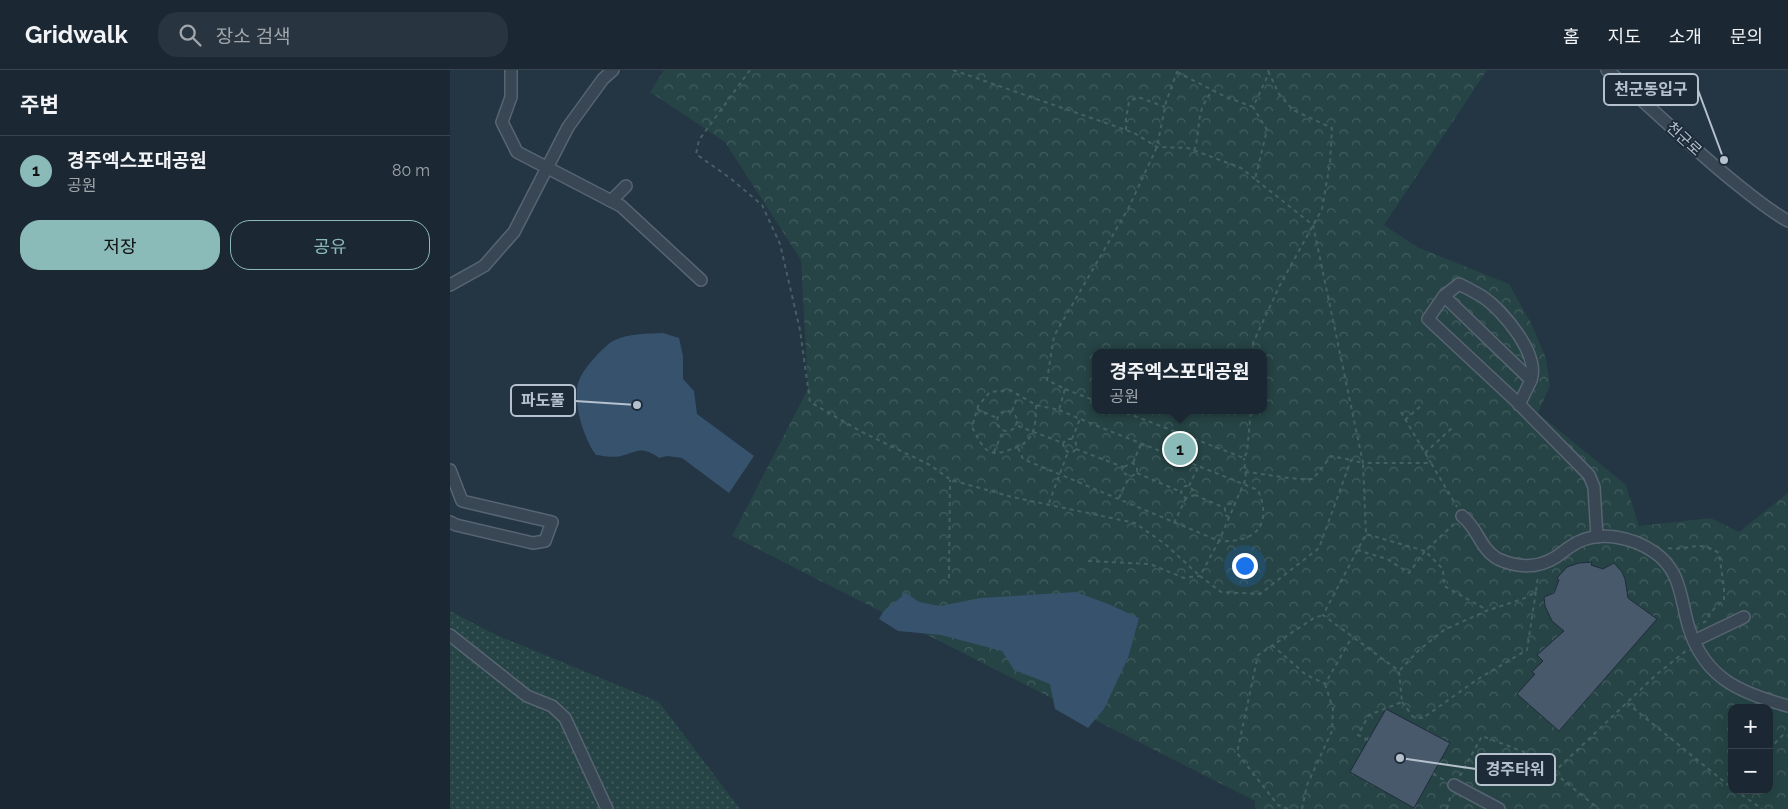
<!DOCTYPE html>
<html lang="ko">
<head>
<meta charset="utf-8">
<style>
  :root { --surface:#1b2833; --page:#28343f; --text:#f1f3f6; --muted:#a0a6ac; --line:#39444e; --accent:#8bbbb9 }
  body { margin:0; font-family:Raleway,"Noto Sans KR",sans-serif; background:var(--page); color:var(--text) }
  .controls { position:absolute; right:15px; bottom:15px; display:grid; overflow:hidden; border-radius:10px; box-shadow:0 5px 20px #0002 }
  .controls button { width:45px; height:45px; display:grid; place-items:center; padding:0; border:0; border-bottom:1px solid var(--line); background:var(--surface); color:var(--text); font:25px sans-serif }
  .you { position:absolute; left:794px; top:495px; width:18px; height:18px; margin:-12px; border:4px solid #fff; border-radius:50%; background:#1a73e8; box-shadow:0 0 0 8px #1a73e833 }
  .badge { display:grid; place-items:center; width:32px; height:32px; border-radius:50%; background:var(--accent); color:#111; font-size:16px; font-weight:700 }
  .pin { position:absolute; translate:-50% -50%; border:2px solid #fff; box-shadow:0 1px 5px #0006 }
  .popup { position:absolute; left:642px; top:279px; width:175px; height:65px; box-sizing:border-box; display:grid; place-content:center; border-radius:10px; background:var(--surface); filter:drop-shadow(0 1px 4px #0005); font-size:16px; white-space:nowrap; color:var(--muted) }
  .popup b { font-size:19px; color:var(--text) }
  .popup::after { content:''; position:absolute; left:50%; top:100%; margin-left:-10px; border:10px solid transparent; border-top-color:var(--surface) }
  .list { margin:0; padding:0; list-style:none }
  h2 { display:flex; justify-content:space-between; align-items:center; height:65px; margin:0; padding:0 20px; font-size:21px }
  h2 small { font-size:16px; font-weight:400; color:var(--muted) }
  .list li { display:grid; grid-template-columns:32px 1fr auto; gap:15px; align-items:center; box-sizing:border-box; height:70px; padding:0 20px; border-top:1px solid var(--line) }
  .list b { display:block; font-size:19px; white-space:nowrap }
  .list p { margin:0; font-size:16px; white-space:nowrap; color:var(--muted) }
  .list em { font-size:16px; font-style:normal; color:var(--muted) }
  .actions { display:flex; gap:10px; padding:15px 20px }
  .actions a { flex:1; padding:11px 0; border:1px solid var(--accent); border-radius:20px; text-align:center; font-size:18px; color:var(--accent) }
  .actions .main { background:var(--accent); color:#111 }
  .icon { flex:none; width:28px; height:28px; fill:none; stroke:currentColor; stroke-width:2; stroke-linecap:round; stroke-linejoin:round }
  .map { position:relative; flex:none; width:1338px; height:739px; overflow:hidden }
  header { display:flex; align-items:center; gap:30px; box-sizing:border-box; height:70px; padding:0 25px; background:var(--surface); border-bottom:1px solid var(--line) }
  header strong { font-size:24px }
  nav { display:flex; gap:28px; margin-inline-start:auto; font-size:18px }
  .search { width:350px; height:45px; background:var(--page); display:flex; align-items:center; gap:12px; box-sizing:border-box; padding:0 18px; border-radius:20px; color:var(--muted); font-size:19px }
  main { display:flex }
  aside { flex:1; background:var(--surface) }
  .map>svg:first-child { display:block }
  .grass { fill:url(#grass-dots) }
  .park { fill:url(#park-crowns); fill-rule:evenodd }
  .water { fill:#36526d }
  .building { fill:#48596b; stroke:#1f2d3b }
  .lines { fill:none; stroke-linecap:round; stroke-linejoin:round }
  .minor-casing { stroke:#576471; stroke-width:14 }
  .path { stroke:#446161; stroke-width:2; stroke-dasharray:4 4; stroke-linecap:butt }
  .minor { stroke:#394654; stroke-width:11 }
  .labels { text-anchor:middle; stroke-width:4; stroke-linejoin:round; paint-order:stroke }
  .street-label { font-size:15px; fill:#b6c1cd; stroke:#1d2b39 }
  .leader { fill:none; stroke:#b6c1cd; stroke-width:2 }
  .callout-dot { fill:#b6c1cd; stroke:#1d2b39; stroke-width:2 }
  .callout { fill:#1d2b39; stroke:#b6c1cd; stroke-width:2 }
  .callout-label { font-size:16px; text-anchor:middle; font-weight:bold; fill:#b6c1cd }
</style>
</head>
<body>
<header>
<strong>Gridwalk</strong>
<div class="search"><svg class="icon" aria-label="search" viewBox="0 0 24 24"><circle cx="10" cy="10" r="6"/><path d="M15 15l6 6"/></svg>장소 검색</div>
<nav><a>홈</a><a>지도</a><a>소개</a><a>문의</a></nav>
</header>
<main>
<aside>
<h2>주변<small></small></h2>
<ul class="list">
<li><span class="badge">1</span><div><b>경주엑스포대공원</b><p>공원</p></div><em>80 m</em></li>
</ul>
<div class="actions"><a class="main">저장</a><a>공유</a></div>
</aside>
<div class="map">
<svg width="1338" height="739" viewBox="0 0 1338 739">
  <defs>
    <pattern id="grass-dots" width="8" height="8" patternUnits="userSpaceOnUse" patternTransform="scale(1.25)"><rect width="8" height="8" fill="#264445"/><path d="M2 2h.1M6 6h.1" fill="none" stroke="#435d5f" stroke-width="1.8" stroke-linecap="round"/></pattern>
    <pattern id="park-crowns" width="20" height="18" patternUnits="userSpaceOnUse" patternTransform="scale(1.25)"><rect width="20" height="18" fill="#264445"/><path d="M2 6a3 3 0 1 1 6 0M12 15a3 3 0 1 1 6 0" fill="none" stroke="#435d5f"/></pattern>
  </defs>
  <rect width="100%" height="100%" fill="#243544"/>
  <path class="grass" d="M 0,541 L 44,564 L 209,632 L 290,739 L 0,739 Z"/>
  <path class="park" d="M 214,0 L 1037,0 L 934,155 L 967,177 L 1059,214 L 1081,253 L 1096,288 L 1100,316 L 1088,343 L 1176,415 L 1189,456 L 1261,448 L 1289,462 L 1338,423 L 1338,739 L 805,739 L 805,731 L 282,466 L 358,319 L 351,190 L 275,72 L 200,22 ZM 646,283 L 814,283 L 814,340 L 646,340 ZM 1282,638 L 1319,638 L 1319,720 L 1282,720 Z"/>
  <g class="water">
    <path d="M 213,263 L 229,268 L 233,286 L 233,309 L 244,321 L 247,344 L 304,386 L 279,423 L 232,388 L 217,386 L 209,388 C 192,376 189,381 171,386 C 163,388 154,386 146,385 C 134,369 120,328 130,308 C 135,297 153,277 163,271 C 178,263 197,264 213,263 Z"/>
    <path d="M 455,522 L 469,532 L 490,536 L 530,528 L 626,522 L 658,534 L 689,548 L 678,588 L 654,639 L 638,658 L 605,639 L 600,614 L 564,600 L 552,581 L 491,565 L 448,561 L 429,549 C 437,533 446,535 455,522 Z"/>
  </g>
  <g class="building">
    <path d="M 1142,492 L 1141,495 L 1153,499 L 1164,493 L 1172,502 L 1175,509 L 1178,528 L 1207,549 L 1109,661 L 1067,624 L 1085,604 L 1082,602 L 1093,591 L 1087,585 L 1114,561 L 1102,551 L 1095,536 L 1094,527 L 1104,523 L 1109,510 L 1107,508 L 1117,497 L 1129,493 Z"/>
    <path d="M 936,639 L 1000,673 L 964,738 L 900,702 Z"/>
  </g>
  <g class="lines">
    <defs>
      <g id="minor">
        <path d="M 61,0 L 61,27 L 52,52 L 67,82 L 171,136 L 251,210"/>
        <path d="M 1157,0 C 1202,37 1242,79 1288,115 C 1304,128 1320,141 1338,151"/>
        <path d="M 161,131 L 176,116"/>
        <path d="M 0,215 L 34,196 L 64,162 L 118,57 L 153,9 L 163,0"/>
        <path d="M 994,226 L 1009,214 C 1017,218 1025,222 1033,227 C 1053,241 1090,284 1081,310"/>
        <path d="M 1069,335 L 1081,310 L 994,226 L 978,249 L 1067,332 L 1139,405 L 1144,417 L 1147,467"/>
        <path d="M 0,400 L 12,431 L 102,452 L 95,471 L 83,473 L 6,455 L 0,452"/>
        <path d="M 1012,446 C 1028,458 1030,479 1048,489 C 1068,498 1087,499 1106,487 C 1113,482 1120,476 1128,472 C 1152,461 1182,467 1204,482 C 1232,501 1230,529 1239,558 C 1255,609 1291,623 1338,636"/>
        <path d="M 0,565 L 77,626 L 102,636 L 115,648 L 157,739"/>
        <path d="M 1244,571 L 1294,547"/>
        <path d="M 1004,715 L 1049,739"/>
      </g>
    </defs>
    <use href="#minor" class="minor-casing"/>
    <g class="path">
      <path d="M 300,0 L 249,70 L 246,84 L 280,108 L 312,135 L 330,174 L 350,260 L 360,332 L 410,361 L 480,395 L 501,410 L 562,427 L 685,453 L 715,474 L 750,506"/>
      <path d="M 503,0 L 676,60 L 686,64 L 707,77 L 738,78 L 791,98 L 805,109"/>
      <path d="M 818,0 L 819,3 L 803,37 L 817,60 L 805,109 L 863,155 L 913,393 L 981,393 L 1007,437"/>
      <path d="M 727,2 L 776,27 L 803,37"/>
      <path d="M 676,60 L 676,48 L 679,32 L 688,27 L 715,37"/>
      <path d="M 744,81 C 752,56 744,43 763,20"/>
      <path d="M 803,283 L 803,273 L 830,215 L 872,139 L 880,93 L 882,58 L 843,40 L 829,24 L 819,3"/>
      <path d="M 615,319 L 646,331"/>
      <path d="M 586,335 C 586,359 584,373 559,380 C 551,383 545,385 537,380 C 531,376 526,364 522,357 L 528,336 L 540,322 L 560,320 L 586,335 L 609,340 L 615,319 L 597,310 L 604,266 L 678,139 L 707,77 L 716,32 L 727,2 L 730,0"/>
      <path d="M 527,339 L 547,348"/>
      <path d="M 609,340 C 675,368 742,393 808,420 C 823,456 805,473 769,471 L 796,408 L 794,388"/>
      <path d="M 669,340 L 794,388 L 797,382 L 801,340"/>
      <circle cx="557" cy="351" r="10"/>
      <path d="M 562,341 L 568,325"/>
      <path d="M 951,342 L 981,393"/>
      <path d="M 955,350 L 973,334"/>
      <path d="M 568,356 L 613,373 L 614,379 L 618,382 L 623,382 L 626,379 L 626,373 L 622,369 L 617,369 L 613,373"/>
      <path d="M 622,369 L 630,349"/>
      <path d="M 568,378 L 573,389 L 769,471 L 750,506 L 771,522 L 810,524 L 869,478 L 901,390 L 913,393 L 916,464"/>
      <path d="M 626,379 L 673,397 L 675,404 L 682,406 L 687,403 L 687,397 L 683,393 L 673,397"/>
      <path d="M 544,382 L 553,361"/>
      <path d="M 975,383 L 1002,358"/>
      <path d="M 683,393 L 691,373"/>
      <path d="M 795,402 C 818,404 840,410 863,409 L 881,386 L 901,390"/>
      <path d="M 687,403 L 731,422"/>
      <path d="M 739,416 L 749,395"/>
      <path d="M 745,425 L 736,428 L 732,426 L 731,422 L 735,416 L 739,416 L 743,420 L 745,425 L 775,438"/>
      <path d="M 669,428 L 680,405"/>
      <path d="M 599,433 L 618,382"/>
      <path d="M 779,447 L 775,445 L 775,438 L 779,434 L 785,433"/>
      <path d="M 724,453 L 736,428"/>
      <path d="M 1218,478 C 1241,481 1246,469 1269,483 L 1274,518 L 1274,531 C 1265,536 1260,543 1255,552 L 1248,554"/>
      <path d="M 907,480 L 937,489 L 959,503 L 975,481 L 993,499 L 994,516 L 1037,540"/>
      <path d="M 638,491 L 700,494 L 734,508 L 750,506"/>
      <path d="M 499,508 L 500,410"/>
      <path d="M 822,575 L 855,604 L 875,614 L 902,567"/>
      <path d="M 950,600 L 968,581 L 994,560 L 1036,541 L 1078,527 L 1086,521 L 1088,506"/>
      <path d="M 952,632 L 963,647 L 973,648 L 1028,609 L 1077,580 L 1086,521"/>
      <path d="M 1177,633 L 1282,718"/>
      <path d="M 918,670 L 908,665 L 919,645 L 952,632 L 949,601 L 873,545 L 916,464 L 975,481 L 1004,454"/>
      <path d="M 1319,679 L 1333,665 L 1338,666"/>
      <path d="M 1103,703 L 1207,604 L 1237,580"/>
      <path d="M 983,704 L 994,710"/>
      <path d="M 1010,706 L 1032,666 L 1082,685 L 1149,739"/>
      <path d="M 1285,720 L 1312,739"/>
      <path d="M 838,739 L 828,735 L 787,683 L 808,585 L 864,548 L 873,545"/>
      <path d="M 852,739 L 857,715 L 882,661 L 883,639 L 875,614"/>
      <path d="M 997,739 L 1001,724"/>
    </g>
    <use href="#minor" class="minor"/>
  </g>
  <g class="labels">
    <g class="street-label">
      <text transform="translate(1234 69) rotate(43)" y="5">천군로</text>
    </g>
  </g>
  <path class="leader" d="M1274 90L1248 20M187 335L125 331M950 688L1026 699"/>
  <g class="callout-dot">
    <circle cx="1274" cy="90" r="5"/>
    <circle cx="187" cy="335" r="5"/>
    <circle cx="950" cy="688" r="5"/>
  </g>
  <g class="callout">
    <rect x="1154" y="4" width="94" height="31" rx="5"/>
    <rect x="61" y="315" width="64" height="31" rx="5"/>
    <rect x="1026" y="684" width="79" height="31" rx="5"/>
  </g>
  <g class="callout-label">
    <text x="1201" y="25">천군동입구</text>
    <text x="93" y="336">파도풀</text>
    <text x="1065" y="705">경주타워</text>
  </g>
</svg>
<div class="controls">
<button>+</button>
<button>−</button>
</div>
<div class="you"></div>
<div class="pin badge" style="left:730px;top:379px">1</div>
<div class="popup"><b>경주엑스포대공원</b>공원</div>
</div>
</main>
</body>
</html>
